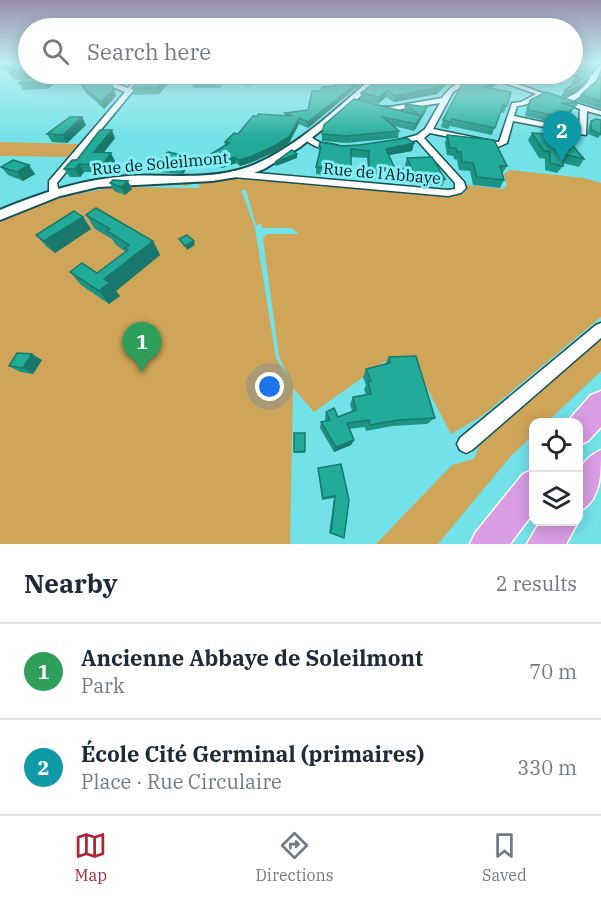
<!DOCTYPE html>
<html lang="en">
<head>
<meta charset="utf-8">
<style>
  :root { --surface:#fff; --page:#f6f6f7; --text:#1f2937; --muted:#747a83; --line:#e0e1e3; --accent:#b32132 }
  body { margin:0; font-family:"IBM Plex Serif",serif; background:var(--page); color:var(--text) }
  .controls { position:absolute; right:18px; bottom:18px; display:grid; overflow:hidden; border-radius:12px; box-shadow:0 3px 15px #0003 }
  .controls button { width:54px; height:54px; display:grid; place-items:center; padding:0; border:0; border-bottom:2px solid var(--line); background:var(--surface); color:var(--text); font:30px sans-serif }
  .you { position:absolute; left:270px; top:387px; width:21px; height:21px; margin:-15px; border:4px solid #fff; border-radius:50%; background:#1a73e8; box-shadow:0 0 0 9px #1a73e833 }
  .badge { display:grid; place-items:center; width:39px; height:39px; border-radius:50%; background:var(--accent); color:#fff; font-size:20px; font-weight:700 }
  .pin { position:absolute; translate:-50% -50px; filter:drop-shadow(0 2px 3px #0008) }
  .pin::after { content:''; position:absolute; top:32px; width:21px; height:18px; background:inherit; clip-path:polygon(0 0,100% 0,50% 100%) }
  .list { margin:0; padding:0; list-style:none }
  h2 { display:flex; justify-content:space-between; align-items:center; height:78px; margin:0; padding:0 24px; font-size:26px }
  h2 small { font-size:20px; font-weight:400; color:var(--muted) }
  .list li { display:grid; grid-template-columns:39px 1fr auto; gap:18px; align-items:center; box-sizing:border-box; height:96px; padding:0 24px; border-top:2px solid var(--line) }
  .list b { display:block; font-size:22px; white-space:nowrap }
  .list p { margin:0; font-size:20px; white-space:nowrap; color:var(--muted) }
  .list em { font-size:20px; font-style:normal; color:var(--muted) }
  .icon { flex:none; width:33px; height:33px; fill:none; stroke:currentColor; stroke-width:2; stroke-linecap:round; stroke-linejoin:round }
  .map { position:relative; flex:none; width:601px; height:544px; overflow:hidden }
  .search { position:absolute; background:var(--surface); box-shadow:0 3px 15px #0003; left:18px; right:18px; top:18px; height:66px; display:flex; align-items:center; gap:15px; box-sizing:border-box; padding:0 21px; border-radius:33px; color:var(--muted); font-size:22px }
  .sheet { height:270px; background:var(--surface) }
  nav { display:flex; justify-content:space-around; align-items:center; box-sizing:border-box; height:84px; border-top:2px solid var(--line); background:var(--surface); font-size:16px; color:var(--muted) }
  nav a { display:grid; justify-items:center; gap:3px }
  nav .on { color:var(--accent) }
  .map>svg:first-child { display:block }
  .green { fill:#cfa659; fill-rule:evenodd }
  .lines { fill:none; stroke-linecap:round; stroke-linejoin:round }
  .street-casing { stroke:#135155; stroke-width:3 }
  .secondary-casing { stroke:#135155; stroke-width:4 }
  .highway-casing { stroke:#fff; stroke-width:3 }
  .street { fill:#fff; fill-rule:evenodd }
  .secondary { fill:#fff; fill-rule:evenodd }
  .highway { fill:#d99de4; fill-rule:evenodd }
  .wall { fill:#1d9384 }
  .shaded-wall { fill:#18786b }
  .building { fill:#22ab99; stroke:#18786b; stroke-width:1.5 }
  .labels { text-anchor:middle; stroke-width:6; stroke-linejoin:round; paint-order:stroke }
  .far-street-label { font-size:16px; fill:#021a1c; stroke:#81eef5 }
</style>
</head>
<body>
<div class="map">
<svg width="601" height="544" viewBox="0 0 601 544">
  <rect width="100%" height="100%" fill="#73e1e8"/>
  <g class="green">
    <path d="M 0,142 L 79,144 L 67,157 L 0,156 Z"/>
    <path d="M 510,170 L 584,178 L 601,183 L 601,317 L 482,416 L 451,434 L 414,363 L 386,361 L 314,412 L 293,388 L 290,544 L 0,544 L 0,218 L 44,200 L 115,187 L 200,188 L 198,182 L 186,186 L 180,185 L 184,181 L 230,176 L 443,195 L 462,195 L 467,190 L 467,185 L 502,189 L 507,186 L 504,174 ZM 241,190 L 246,190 L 256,225 L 262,224 L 262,228 L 292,228 L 299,234 L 267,234 L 263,239 L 279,356 L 289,380 L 276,358 L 255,228 Z"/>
    <path d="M 601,339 L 601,371 L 547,422 L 534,422 L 533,435 L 510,457 L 438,544 L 376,544 L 452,465 L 474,459 L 479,446 Z"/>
  </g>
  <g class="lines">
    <defs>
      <g id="street">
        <path d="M 601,64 C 601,82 585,93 572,102 L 601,111 L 601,115 L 587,111 L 586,135 L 513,121 L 507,143 L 498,147 L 430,133 L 424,138 L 464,182 L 466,188 L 461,193 L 448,196 L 233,177 L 228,174 L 233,171 L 448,190 L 455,189 L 455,183 L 417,140 L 395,144 L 391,142 L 417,135 L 425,129 L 440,103 L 390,111 L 372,110 L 372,106 L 390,107 L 442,98 C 449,87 468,74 482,74 L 453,92 L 433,129 L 497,142 L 499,142 L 512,103 L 521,102 L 536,94 L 482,75 L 486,74 L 506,80 L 519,74 L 526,74 L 512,82 L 548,95 C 541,98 526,106 517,106 L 514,116 L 579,130 L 580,109 L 559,101 C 571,96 582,92 590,78 L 571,74 L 572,74 L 572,70 L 592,75 Z"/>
        <path d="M 81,74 L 88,74 L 128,88 L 141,74 L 147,74 L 57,183 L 59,192 L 54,195 L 49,192 L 49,181 L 125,92 Z"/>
        <path d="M 232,74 L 238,74 L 235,81 L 230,80 Z"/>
        <path d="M 304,135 C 312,135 312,139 319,142 C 325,145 334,143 340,147 C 328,153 314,147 304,139 Z"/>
        <path d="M 601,323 L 601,338 L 472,450 L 466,453 L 460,450 L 457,444 L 460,438 L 596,325 Z"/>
      </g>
      <path id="secondary" d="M 376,74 L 384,74 L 338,117 L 300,147 L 264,169 L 249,175 L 212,181 L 98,187 L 60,196 L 0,220 L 0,210 C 41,193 83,179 128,176 C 165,174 206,180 242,169 C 289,155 340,106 376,74 Z"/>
      <g id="highway">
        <path d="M 601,391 L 601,427 L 588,441 L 578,445 L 578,422 L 567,422 L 591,395 Z"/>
        <path d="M 601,450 C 601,476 601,501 578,512 C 578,485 572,463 601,450 Z"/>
        <path d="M 534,469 L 534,512 L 510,544 L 470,544 L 476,532 L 523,474 Z"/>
        <path d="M 540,522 L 578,522 L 566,544 L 527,544 Z"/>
      </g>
    </defs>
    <use href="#street" class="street-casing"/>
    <use href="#secondary" class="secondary-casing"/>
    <use href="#highway" class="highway-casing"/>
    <use href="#street" class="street"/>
    <use href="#secondary" class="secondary"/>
    <use href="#highway" class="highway"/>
  </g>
  <g class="wall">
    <path d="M 0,63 L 28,74 L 86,74 L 112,84 L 116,96 L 104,109 L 85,92 L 83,86 L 64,77 L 47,89 L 23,90 L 19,83 L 25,80 L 13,79 L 9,73 L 10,72 L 0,69 Z"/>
    <path d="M 573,63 L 600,63 L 592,72 L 581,70 L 585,64 L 577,69 L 573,68 Z"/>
    <path d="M 591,73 L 583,86 L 566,98 L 561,96 L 565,90 L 573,84 L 571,84 L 575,77 Z"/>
    <path d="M 93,74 L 138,74 L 132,81 L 123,84 Z"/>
    <path d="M 176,74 L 159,94 L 134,95 L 132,88 Z"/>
    <path d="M 181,74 L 226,74 L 220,88 L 193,88 L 192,82 L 195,75 L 183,75 Z"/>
    <path d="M 244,74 L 265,74 L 265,78 L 253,79 L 252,85 L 243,85 L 243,79 Z"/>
    <path d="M 473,74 L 451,85 L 447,84 L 437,94 L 394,102 L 386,97 L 378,104 L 360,100 L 361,93 Z"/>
    <path d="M 481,74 L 514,74 L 505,78 L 489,74 L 498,84 L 491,88 L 507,106 L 504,113 L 500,112 L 492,135 L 450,126 L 448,129 L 441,127 L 443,120 Z"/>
    <path d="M 544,74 L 568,74 L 564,76 L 543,75 Z"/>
    <path d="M 601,74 L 601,109 L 577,101 L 581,95 L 599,78 Z"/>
    <path d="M 334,76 L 361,84 L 308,128 L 299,124 L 289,143 L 277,151 L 250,163 L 240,166 L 236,163 L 222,168 L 210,162 L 208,156 L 225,146 L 225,142 L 238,134 L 285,115 L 285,113 L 308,110 L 321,91 L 334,86 Z"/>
    <path d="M 354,99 L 407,113 L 404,110 L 405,104 L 427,107 L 425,113 L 414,131 L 394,126 L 399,131 L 398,138 L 347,143 L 322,141 L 322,134 Z"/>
    <path d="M 530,100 L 579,103 L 574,109 L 573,109 L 570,114 L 560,124 L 525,116 L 527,106 Z"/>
    <path d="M 601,120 L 601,136 L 600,135 L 598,138 L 588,134 L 589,125 L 591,121 Z"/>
    <path d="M 86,125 L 67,143 L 52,142 L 47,134 Z"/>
    <path d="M 532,133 L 584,159 L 579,167 L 563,163 L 563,166 L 557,173 L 545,170 L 545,159 L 539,158 L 528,140 Z"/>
    <path d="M 447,135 L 507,166 L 502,174 L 504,180 L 500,188 L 473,185 L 470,171 L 459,170 L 457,160 L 454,159 L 453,156 L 447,155 L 445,143 Z"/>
    <path d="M 115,138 L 104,152 L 115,161 L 107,173 L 84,172 L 80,177 L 70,177 L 64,169 Z"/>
    <path d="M 414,143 L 412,151 L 389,155 L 396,171 L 397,168 L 406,168 L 405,165 L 407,158 L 445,179 L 442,186 L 368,179 L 367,158 L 351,157 L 350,178 L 316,174 L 316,167 L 319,154 L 319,146 Z"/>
    <path d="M 187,156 L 190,163 L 183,174 L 158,172 L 155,164 Z"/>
    <path d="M 1,167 L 35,174 L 23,181 L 8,175 Z"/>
    <path d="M 110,183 L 132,189 L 125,195 L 114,191 Z"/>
    <path d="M 86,215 L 153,241 L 160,255 L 116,291 L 120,296 L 109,304 L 81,285 L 70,272 L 97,273 L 126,252 L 116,245 L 112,239 L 95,229 Z"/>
    <path d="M 83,217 L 91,229 L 55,253 L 47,247 L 36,235 Z"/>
    <path d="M 389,357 L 435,418 L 427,424 L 392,426 L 366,431 L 365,427 L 349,429 L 354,440 L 351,445 L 334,452 L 320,428 L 321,422 L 326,421 L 325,419 L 326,412 L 338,417 L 352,411 L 350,404 L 353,397 L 366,394 L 364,390 L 366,385 L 363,377 L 366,369 L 385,364 Z"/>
    <path d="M 42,360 L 33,374 L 20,372 L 9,366 Z"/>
    <rect x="294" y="433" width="11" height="20"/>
    <path d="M 318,468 L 349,500 L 344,538 L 329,533 L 334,498 L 322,500 L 318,471 Z"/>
  </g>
  <g class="shaded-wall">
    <path d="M 580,63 L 587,63 L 577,69 Z"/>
    <path d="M 57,74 L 62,74 L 64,77 L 47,89 L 43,83 Z"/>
    <path d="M 131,74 L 138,74 L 132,81 L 123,84 L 121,78 Z"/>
    <path d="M 169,74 L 176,74 L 159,94 L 157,88 Z"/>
    <path d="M 222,74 L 226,74 L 220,88 L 218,82 Z"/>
    <path d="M 464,74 L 473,74 L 451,85 L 453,79 Z"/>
    <path d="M 507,74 L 514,74 L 505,78 Z"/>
    <path d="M 449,78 L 447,84 L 437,94 L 394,102 L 395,96 Z"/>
    <path d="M 501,78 L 498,84 L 482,93 L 484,87 Z"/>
    <path d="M 362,79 L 361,84 L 308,128 L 308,122 Z"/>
    <path d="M 587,80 L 583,86 L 566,98 L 570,91 Z"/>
    <path d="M 112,84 L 116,96 L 104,109 L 101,102 Z"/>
    <path d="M 388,90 L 386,97 L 378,104 L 379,97 Z"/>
    <path d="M 427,107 L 425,113 L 419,122 L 421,116 Z"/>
    <path d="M 574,107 L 570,114 L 560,124 L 564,117 Z"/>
    <path d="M 421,116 L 419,123 L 414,131 L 416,124 Z"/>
    <path d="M 82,117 L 86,125 L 67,143 L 63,135 Z"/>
    <path d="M 299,118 L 299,124 L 289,143 L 277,151 L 250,163 L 240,166 L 238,160 Z"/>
    <path d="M 112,130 L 115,138 L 98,160 L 94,152 Z"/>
    <path d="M 414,143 L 412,151 L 384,156 L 386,149 Z"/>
    <path d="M 111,153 L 115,161 L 107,173 L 102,165 Z"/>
    <path d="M 297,154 L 297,158 L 276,166 L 275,162 Z"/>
    <path d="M 187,156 L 190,163 L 183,174 L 180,166 Z"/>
    <path d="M 235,157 L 236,163 L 222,168 L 221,162 Z"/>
    <path d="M 79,164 L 84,172 L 80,177 L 75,169 Z"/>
    <path d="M 29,165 L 35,174 L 23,181 L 17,172 Z"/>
    <path d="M 128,181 L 132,189 L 125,195 L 121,187 Z"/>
    <path d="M 83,217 L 91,229 L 55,253 L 44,241 Z"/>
    <path d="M 153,241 L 160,255 L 116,291 L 120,296 L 109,304 L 99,291 L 104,279 Z"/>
    <path d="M 194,241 L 195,245 L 187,250 L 185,246 Z"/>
    <path d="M 32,354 L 42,360 L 33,374 L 23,368 Z"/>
    <path d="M 354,440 L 351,445 L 334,452 L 336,447 Z"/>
  </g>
  <g class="building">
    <path d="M 0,63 L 28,63 L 28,74 L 57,74 L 43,83 L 19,83 L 33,74 L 9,73 L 15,70 L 0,64 Z"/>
    <path d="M 586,63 L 599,63 L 596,66 L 585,64 Z"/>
    <path d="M 580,71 L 591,73 L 587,80 L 570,91 L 565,90 L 582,79 L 575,77 Z"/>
    <path d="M 66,74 L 86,74 L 112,84 L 113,90 L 101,102 L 82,86 L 87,83 Z"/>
    <path d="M 108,74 L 131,74 L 121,78 Z"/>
    <path d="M 144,74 L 169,74 L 157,88 L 132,88 Z"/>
    <path d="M 196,74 L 222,74 L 218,82 L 192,82 Z"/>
    <path d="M 244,74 L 252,74 L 251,79 L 243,79 Z"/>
    <path d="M 385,74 L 464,74 L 453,79 L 449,78 L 439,87 L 395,96 L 388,90 L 379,97 L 361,93 Z"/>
    <path d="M 481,74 L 486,74 L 501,78 L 484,87 L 511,92 L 507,106 L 503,105 L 495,128 L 452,119 L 451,122 L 443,120 L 462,84 Z"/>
    <path d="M 334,76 L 362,79 L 308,122 L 299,118 L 289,137 L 276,145 L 250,157 L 238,160 L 235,157 L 221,162 L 208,156 L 229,143 L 225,142 L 234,133 L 238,134 L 253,116 L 258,116 L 258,114 L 292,116 L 285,113 L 308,110 L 312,91 L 321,91 L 322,87 L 336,86 Z"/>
    <path d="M 601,77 L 601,101 L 581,95 Z"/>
    <path d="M 546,92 L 579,103 L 561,103 L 574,107 L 564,117 L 528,110 L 530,100 Z"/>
    <path d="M 354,99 L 421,116 L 416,124 L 383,117 L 399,131 L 347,136 L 322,134 L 324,125 Z"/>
    <path d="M 405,104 L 427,107 L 421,116 Z"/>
    <path d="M 70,117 L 82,117 L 63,135 L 47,134 Z"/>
    <path d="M 596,119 L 601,120 L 601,134 L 591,130 L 591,121 Z"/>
    <path d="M 100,130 L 112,130 L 94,152 L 111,153 L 102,165 L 79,164 L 75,169 L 64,169 L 72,160 L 77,160 Z"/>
    <path d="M 532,133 L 564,135 L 584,159 L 563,154 L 563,166 L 550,163 L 550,152 L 543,150 Z"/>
    <path d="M 447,135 L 494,140 L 507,166 L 500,166 L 504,180 L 477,177 L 473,163 L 462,162 L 461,152 L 457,152 L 456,148 L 450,148 Z"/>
    <path d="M 407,138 L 414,143 L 386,149 L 397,173 L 397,168 L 412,169 L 407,158 L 432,157 L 445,179 L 369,172 L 369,151 L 351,149 L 351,170 L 316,167 L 321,147 L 319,146 L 320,142 L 342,146 L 359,145 Z"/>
    <path d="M 292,150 L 297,154 L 275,162 Z"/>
    <path d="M 168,152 L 187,156 L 180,166 L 155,164 Z"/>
    <path d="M 13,160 L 29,165 L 17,172 L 1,167 Z"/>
    <path d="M 113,180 L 128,181 L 121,187 L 110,183 Z"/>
    <path d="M 96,208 L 153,241 L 104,279 L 110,282 L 99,291 L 70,272 L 82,263 L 97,273 L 128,250 L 125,248 L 129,245 L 107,231 L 110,229 L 86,215 Z"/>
    <path d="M 74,211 L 83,217 L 44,241 L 36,235 Z"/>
    <path d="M 187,235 L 194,241 L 185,246 L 179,239 Z"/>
    <path d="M 17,353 L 32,354 L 23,368 L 9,366 Z"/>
    <path d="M 416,356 L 435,418 L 398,420 L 370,425 L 369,420 L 347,423 L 354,440 L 336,447 L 321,422 L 330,420 L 326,412 L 334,408 L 338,417 L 356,410 L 353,397 L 371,394 L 368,382 L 371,381 L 366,369 L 390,363 L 389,357 Z"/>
    <path d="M 294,433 L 305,433 L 305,451 L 294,452 Z"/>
    <path d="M 341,464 L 349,500 L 344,538 L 331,533 L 335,496 L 323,498 L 318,468 Z"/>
  </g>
  <linearGradient id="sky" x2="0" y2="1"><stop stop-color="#9a8eae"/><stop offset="0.45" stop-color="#c0f2f5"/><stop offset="1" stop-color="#c0f2f5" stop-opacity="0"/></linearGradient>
  <rect width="601" height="139" fill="url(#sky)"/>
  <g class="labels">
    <g class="far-street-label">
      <text transform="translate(160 163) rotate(-5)" y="6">Rue de Soleilmont</text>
      <text transform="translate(382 173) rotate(5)" y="6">Rue de l'Abbaye</text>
    </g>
  </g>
</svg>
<div class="controls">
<button><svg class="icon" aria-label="locate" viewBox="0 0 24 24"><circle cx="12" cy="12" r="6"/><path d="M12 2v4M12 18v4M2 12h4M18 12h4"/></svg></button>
<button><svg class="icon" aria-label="layers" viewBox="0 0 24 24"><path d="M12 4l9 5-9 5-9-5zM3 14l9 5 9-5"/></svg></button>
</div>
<div class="you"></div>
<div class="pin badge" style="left:142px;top:372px;background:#2e9e5b">1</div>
<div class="pin badge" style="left:562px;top:161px;background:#0f9aa8">2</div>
<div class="search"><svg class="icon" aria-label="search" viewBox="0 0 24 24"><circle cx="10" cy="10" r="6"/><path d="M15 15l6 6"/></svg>Search here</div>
</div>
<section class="sheet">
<h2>Nearby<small>2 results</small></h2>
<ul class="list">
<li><span class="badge" style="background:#2e9e5b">1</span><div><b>Ancienne Abbaye de Soleilmont</b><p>Park</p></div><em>70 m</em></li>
<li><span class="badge" style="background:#0f9aa8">2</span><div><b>École Cité Germinal (primaires)</b><p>Place · Rue Circulaire</p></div><em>330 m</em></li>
</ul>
</section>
<nav>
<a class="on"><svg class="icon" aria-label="map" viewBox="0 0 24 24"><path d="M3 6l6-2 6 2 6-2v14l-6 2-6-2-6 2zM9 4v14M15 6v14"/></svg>Map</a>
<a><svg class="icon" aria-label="directions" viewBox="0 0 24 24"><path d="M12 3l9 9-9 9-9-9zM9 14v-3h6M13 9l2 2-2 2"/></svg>Directions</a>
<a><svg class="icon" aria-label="saved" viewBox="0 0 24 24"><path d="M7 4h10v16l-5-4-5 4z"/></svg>Saved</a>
</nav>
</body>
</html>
